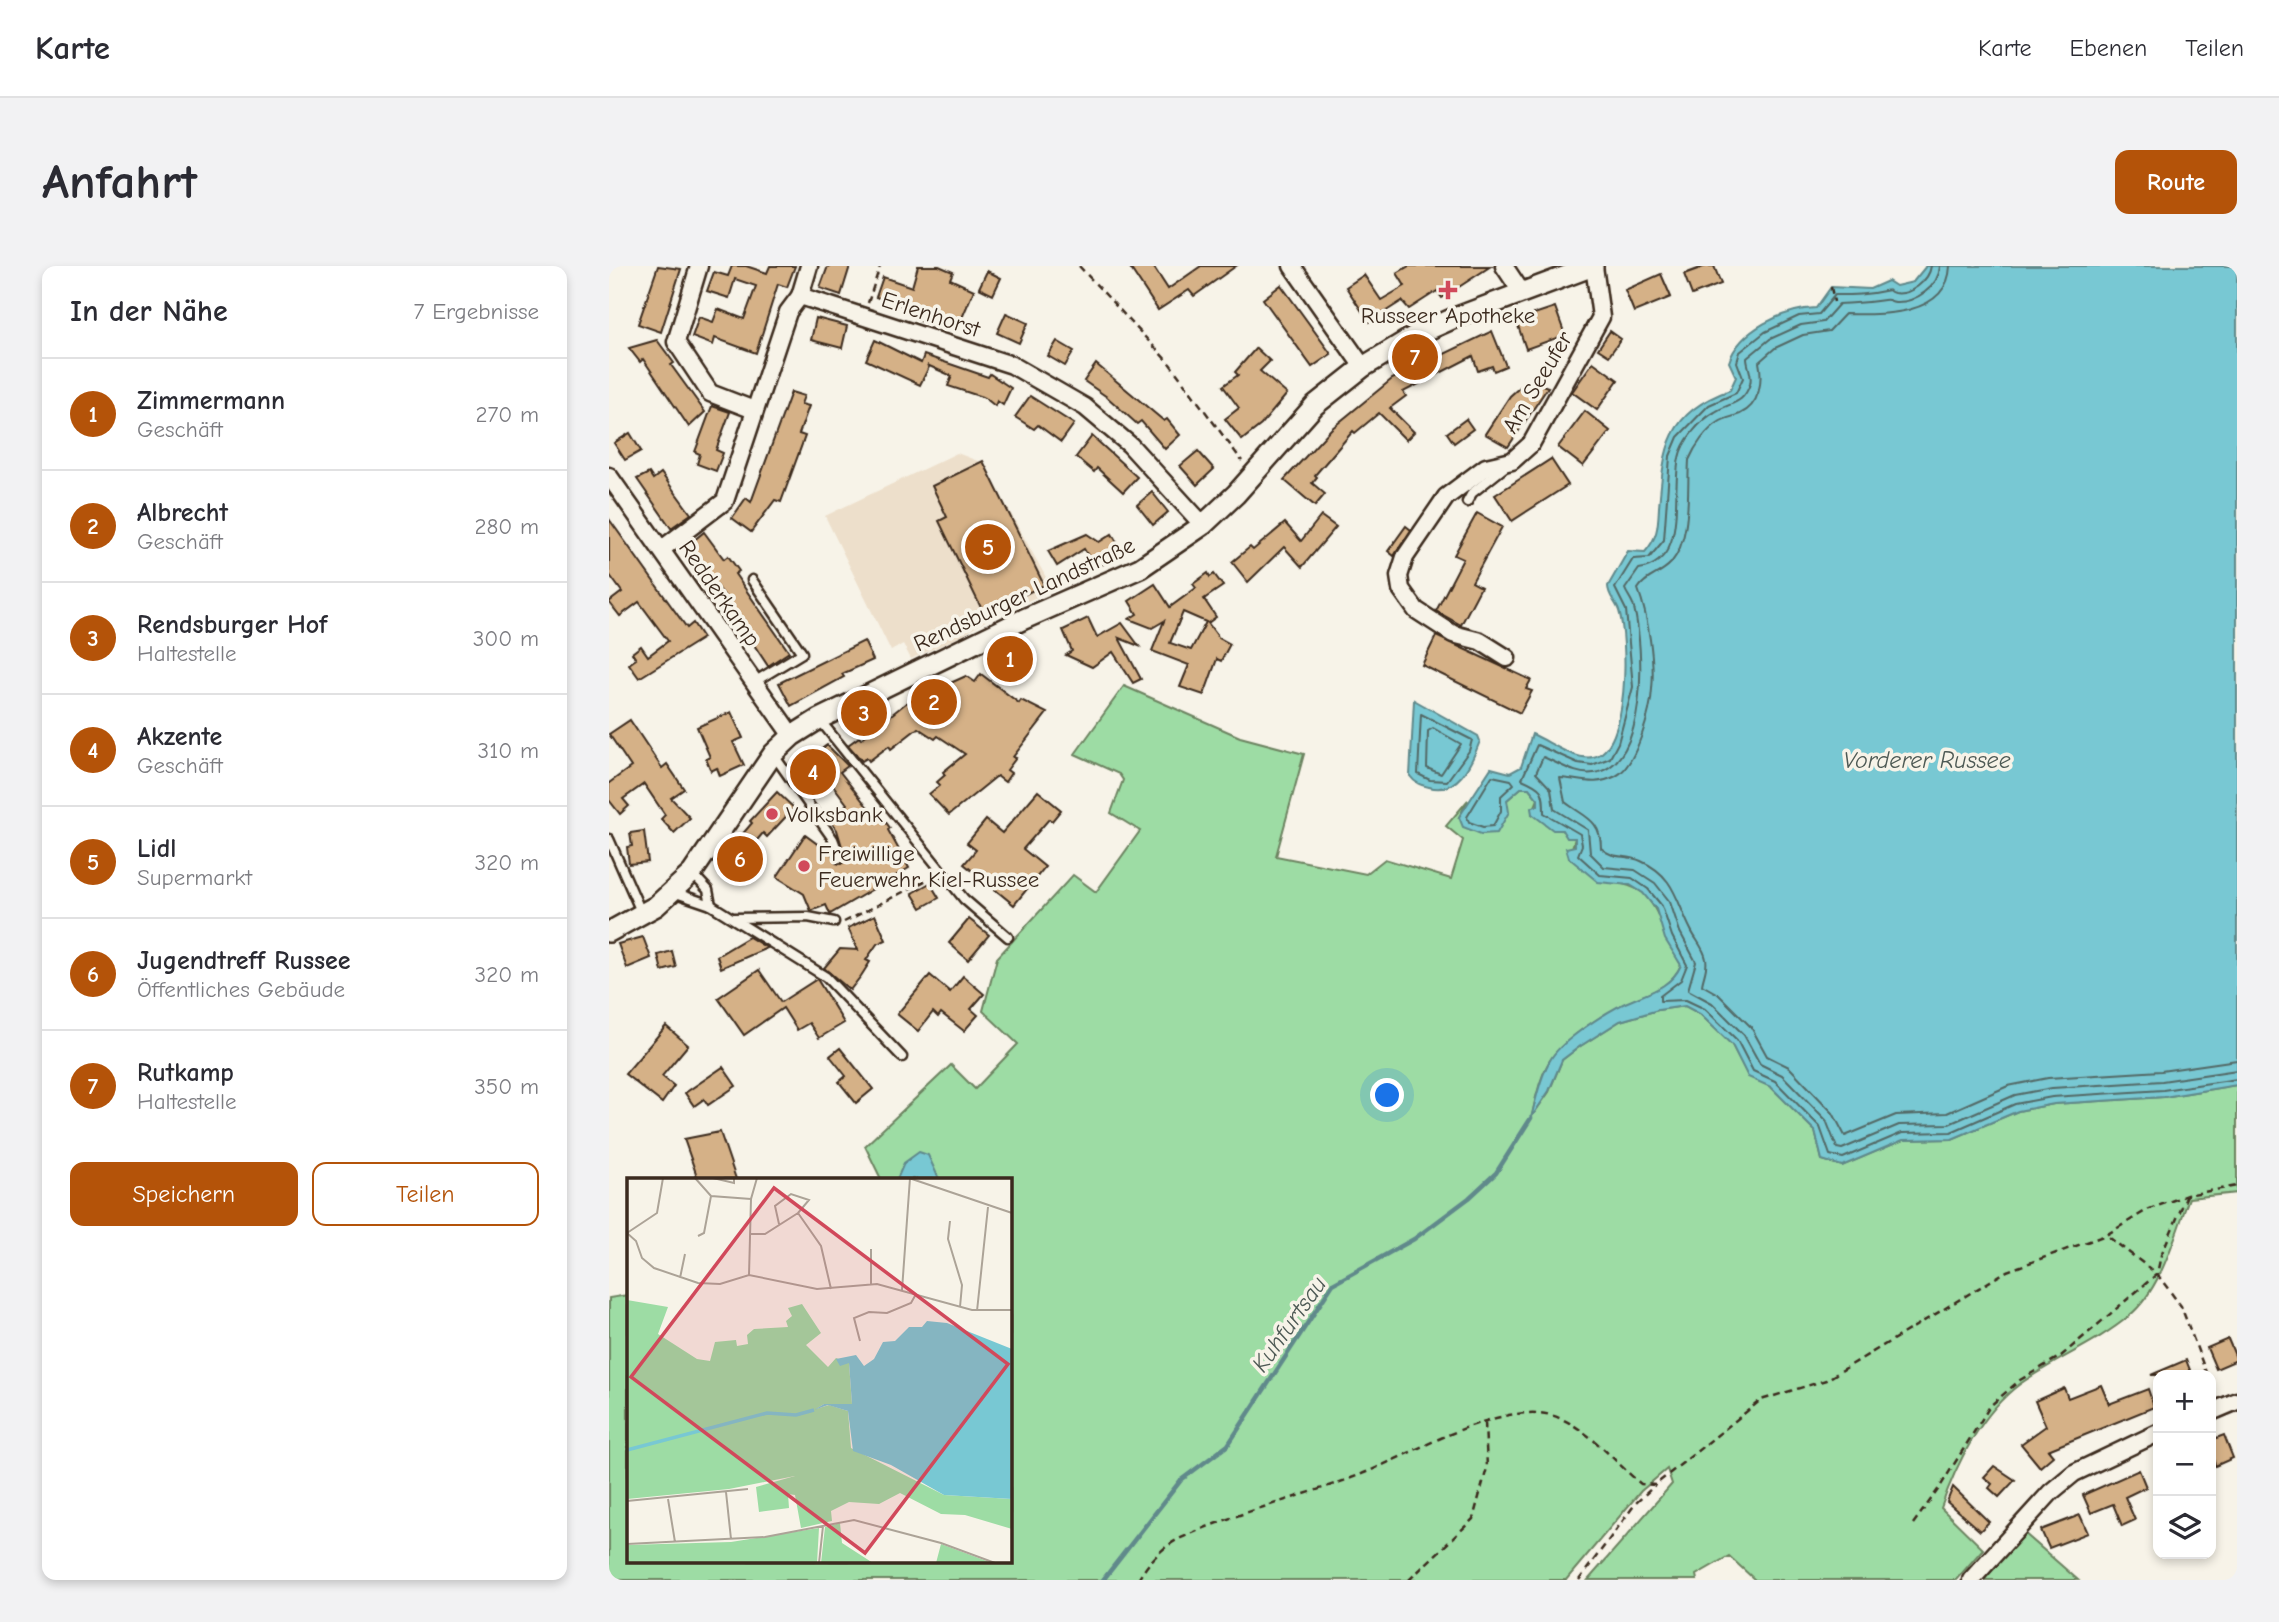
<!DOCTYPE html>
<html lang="de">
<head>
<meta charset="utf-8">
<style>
  :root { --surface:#fff; --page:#f2f2f3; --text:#2b2b33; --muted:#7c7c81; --line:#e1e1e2; --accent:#b45309 }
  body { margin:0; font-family:"Comic Neue",sans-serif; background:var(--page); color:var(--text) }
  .controls { position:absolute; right:21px; bottom:21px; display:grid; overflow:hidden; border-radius:14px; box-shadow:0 4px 10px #0003 }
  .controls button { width:63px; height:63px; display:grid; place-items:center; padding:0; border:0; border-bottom:2px solid var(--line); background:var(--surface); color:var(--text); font:35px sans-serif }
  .you { position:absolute; left:779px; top:830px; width:24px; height:24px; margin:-18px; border:5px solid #fff; border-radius:50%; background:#1a73e8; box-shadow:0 0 0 10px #1a73e833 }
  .badge { display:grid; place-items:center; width:46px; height:46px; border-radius:50%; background:var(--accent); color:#fff; font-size:23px; font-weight:700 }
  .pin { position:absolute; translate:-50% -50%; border:4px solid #fff; box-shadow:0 2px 7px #0006 }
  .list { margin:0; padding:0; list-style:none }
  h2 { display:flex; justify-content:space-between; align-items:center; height:91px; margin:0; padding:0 28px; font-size:30px }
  h2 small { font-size:23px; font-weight:400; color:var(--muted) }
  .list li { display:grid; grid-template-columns:46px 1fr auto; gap:21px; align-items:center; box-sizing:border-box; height:112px; padding:0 28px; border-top:2px solid var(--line) }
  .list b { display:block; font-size:26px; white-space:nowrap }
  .list p { margin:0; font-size:23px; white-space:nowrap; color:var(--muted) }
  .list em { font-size:23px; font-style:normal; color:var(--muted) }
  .actions { display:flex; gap:14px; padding:21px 28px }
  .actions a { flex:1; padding:16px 0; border:2px solid var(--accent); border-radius:14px; text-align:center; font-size:24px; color:var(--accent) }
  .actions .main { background:var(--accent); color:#fff }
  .icon { flex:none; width:38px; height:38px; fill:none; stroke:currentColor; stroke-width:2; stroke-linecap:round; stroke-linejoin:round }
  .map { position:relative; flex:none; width:1628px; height:1314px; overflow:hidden; border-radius:14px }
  header { display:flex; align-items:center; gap:42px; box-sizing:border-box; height:98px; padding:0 35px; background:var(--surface); border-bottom:2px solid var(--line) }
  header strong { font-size:33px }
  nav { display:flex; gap:38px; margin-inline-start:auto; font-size:24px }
  .intro { display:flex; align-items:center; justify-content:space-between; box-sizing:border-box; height:168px; padding:0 42px }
  h1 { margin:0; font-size:49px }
  .button { padding:18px 32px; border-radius:14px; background:var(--accent); color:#fff; font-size:24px; font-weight:700 }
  main { display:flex; gap:42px; padding:0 42px }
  aside { flex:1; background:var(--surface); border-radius:14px; box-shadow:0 4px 10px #0003 }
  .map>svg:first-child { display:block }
  .built { fill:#eddfcb }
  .green { fill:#9ddca4; stroke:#6c8361; stroke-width:2 }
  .water { fill:#78c8d3; stroke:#60898b; stroke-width:2 }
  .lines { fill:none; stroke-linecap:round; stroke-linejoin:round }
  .shore { stroke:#536966; stroke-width:2 }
  .stream { stroke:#60898b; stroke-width:4.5 }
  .building { fill:#d5b187; stroke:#3b2a1e; stroke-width:2; fill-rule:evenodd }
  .service-casing { stroke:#3b2a1e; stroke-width:13 }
  .minor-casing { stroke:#3b2a1e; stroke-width:21 }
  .tertiary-casing { stroke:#3b2a1e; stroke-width:24 }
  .path { stroke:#3b2a1e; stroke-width:2.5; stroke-dasharray:7 5; stroke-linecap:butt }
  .service { stroke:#f7f3e8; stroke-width:8 }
  .minor { stroke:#f7f3e8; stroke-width:16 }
  .tertiary { stroke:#f7f3e8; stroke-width:19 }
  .poi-dot { fill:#d1495b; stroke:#f7f3e8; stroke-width:2.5 }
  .labels { text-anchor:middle; stroke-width:7; stroke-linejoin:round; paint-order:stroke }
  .street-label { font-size:23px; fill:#3b2a1e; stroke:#f7f3e8 }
  .poi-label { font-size:23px; fill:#3b2a1e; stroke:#f7f3e8; text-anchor:start }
  .water-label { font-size:24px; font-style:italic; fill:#4d5954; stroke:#f7f3e8 }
  .inset-river { fill:none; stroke:#78c8d3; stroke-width:3.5 }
  .inset-road { fill:none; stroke:#aca397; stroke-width:2 }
  .view { fill:#d1495b; fill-opacity:0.15; stroke:#d1495b; stroke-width:3.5 }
  .inset-edge { fill:none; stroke:#3b2a1e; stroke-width:3.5 }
</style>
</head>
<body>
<header>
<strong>Karte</strong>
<nav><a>Karte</a><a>Ebenen</a><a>Teilen</a></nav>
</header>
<div class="intro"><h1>Anfahrt</h1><a class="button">Route</a></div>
<main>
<aside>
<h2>In der Nähe<small>7 Ergebnisse</small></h2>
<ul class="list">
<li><span class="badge">1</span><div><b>Zimmermann</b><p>Geschäft</p></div><em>270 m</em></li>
<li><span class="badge">2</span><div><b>Albrecht</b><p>Geschäft</p></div><em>280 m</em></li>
<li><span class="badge">3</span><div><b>Rendsburger Hof</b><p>Haltestelle</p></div><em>300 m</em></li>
<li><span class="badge">4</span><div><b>Akzente</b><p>Geschäft</p></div><em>310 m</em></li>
<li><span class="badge">5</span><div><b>Lidl</b><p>Supermarkt</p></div><em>320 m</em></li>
<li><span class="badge">6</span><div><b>Jugendtreff Russee</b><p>Öffentliches Gebäude</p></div><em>320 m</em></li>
<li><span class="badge">7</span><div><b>Rutkamp</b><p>Haltestelle</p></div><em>350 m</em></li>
</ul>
<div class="actions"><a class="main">Speichern</a><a>Teilen</a></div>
</aside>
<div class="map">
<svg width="1628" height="1314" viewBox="0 0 1628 1314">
  <rect width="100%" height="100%" fill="#f7f3e8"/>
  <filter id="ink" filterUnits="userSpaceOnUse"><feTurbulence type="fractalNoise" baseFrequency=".0143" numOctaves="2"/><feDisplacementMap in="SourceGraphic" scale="14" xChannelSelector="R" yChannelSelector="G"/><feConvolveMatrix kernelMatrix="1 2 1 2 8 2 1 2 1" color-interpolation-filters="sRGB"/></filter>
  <g filter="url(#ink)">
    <path class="built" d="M 348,187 L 374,197 L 444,324 L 386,349 L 352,370 L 302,393 L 294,378 L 282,385 L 216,250 Z"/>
    <g class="green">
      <path d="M 515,420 L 631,471 L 695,488 L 667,590 L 757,608 L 776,593 L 842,613 L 854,574 L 837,560 L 859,534 L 850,551 L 898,534 L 912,522 L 920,522 L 929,533 L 923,548 L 966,572 L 960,592 C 974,602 987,609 1003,615 C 1014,619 1024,619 1034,627 C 1049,640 1060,679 1072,699 C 1062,723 1037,727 1016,738 C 992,749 962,769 945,789 C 933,803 926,832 923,850 L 940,826 L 953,794 L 970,781 L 1011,755 L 1049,744 L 1076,740 L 1091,748 L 1123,779 L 1139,810 L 1162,821 L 1206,865 L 1213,894 L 1233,900 L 1294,874 L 1343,873 L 1409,845 L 1445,838 L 1555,831 L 1628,819 L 1628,927 L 1580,932 C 1566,969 1552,1024 1520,1050 C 1488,1077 1446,1093 1411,1118 C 1373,1146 1347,1198 1332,1242 L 1374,1283 L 1347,1314 L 1146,1314 L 1120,1290 L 1087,1309 L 1088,1314 L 979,1314 L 1063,1218 L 1058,1203 L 1032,1225 L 957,1314 L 0,1314 L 0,1032 L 19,1029 L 19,1295 L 401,1295 L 401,913 L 272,913 L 256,880 L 342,799 L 366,823 L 409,778 L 374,745 L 388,692 L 464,609 L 487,626 L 531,565 L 502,547 L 514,514 L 510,508 L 466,488 Z"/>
      <path d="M 1414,1266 L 1469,1314 L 1375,1314 Z"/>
    </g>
    <g class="water">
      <path d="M 1317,0 L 1628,0 L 1628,819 L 1555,831 L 1445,838 L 1409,845 L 1343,873 L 1294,874 L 1233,900 L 1213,894 L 1206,865 L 1162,821 L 1139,811 L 1123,779 L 1091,748 L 1076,740 L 1049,744 L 1011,755 L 970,781 L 953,794 L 940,825 L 922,852 C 927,833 932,808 943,791 C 954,774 997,746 1016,737 C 1038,727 1062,722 1072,699 L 1056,673 L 1047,643 L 1034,627 L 1021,619 L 989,616 L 960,592 L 957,582 L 966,580 L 966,572 L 958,572 L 953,564 L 944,564 L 923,548 L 922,542 L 929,539 L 929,533 L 920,522 L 912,522 L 898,534 L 900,546 L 888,567 L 872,568 L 854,561 L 850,551 L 882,502 L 901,507 L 912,501 L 923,468 C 940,475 966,495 984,491 C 1021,484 1019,373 1010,345 C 1007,336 999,330 999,320 L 1019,285 L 1036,286 C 1049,271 1049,260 1050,241 C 1055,181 1058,147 1121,124 L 1127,111 L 1120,96 C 1130,64 1175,43 1207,42 L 1222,21 L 1261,23 L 1279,15 L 1287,20 L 1304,16 Z"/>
      <path d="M 805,434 L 869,470 L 871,475 C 862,499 848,529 820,521 C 811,519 806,517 801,510 Z"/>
      <path d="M 310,886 L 319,889 L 330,913 L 288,913 L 295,897 Z"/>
    </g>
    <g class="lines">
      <g class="shore">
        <path d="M 1322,0 C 1320,15 1301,30 1285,27 C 1277,25 1284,23 1275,25 C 1258,29 1244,29 1226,29 L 1210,48 L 1190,50 L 1156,66 L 1131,86 L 1128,96 L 1134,112 L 1127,127 L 1100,139 L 1069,171 L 1061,190 L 1055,274 L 1040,292 L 1024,293 L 1006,322 L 1017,344 L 1024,421 L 1009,477 L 1001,492 L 983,499 L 969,497 L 928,479 L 913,513 C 934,522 935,524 935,547 L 971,568 L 973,579 L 969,589 L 991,609 L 1023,612 L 1039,623 L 1053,640 L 1063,670 L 1078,699 L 1072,714 L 1051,730 L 1051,735 L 1077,734 L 1096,743 L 1128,774 L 1144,805 L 1166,815 L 1211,861 L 1221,889 L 1234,892 L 1293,867 L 1342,866 L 1406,838 L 1443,831 L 1554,824 L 1628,813"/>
        <path d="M 1331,0 C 1330,21 1306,37 1286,36 C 1280,35 1281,33 1275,34 C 1258,37 1247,37 1230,38 L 1214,56 L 1192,59 L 1161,73 L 1138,92 C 1138,101 1144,108 1141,118 C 1134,139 1122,136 1106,146 C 1091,154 1073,176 1070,192 C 1062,229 1080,295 1030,303 L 1016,323 C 1018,329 1024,335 1025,342 C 1035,381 1040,499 985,507 C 967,510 950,497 934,491 L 927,507 L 942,523 L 945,543 L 979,564 L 981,587 L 995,601 L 1026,604 L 1046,617 L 1061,636 L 1071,666 L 1087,696 L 1079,724 L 1103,737 L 1135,769 L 1151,798 L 1173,809 L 1217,854 L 1228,882 L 1233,883 L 1290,859 L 1340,858 L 1406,829 L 1443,822 L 1553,815 L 1628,804"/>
        <path d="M 1341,0 C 1339,51 1271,49 1236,48 L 1220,65 L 1194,69 L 1166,82 L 1150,96 C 1154,115 1151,139 1131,148 C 1124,151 1116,152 1110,156 C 1097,164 1086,180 1080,194 C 1078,226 1083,272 1062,297 C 1051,309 1037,310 1029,323 C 1039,350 1046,395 1043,423 C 1042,445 1027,500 1007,510 C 985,521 972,513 951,512 L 956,536 C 975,551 992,553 992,582 C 1004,594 1017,588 1032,595 C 1066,610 1067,635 1082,664 C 1086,673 1095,682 1097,693 C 1099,702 1094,711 1093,719 L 1109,728 L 1142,761 L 1158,790 L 1180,801 L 1224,847 L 1236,870 L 1287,849 L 1338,847 L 1399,820 L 1439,812 L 1552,805 L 1628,794"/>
        <path d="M 812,448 L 863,474 L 860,485 L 838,515 L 821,514 L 809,508 Z"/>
        <path d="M 824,462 L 852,478 L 832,508 L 818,502 L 819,465 Z"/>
        <path d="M 883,510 L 902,514 L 905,518 L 892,530 L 892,545 L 884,560 L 874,561 L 860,556 L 858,551 Z"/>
      </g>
      <path class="stream" d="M 494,1314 L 572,1214 L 619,1179 L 724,1018 L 805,973 L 860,932 L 887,907 L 922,852"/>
    </g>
    <g class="building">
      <path d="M 49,0 L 72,3 L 52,66 L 29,58 Z"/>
      <path d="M 123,0 L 137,0 L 158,7 L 161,0 L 186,0 L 178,21 L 169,18 L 147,87 L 106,72 L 104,79 L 83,71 L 90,51 L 104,56 L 109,43 L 135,53 L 147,20 L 126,13 L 120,32 L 98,25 L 105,6 L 119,10 Z"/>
      <path d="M 219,0 L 241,0 L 232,29 L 211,22 Z"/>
      <path d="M 309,0 L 330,0 L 344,6 L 341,13 L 365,24 L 350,59 L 326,48 L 321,59 L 306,53 L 309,45 L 267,31 L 274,11 L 303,21 Z"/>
      <path d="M 520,0 L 544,0 L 559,23 L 592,0 L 627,0 L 585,30 L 580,24 L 549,44 Z"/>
      <path d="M 800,0 L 882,0 L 833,32 L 828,25 L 800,43 L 793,35 L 760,56 L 737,21 L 755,9 L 772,34 L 796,20 L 788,7 Z"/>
      <path d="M 1097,0 L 1105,0 L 1112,18 L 1083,29 L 1075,8 Z"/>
      <path d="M 378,5 L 392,12 L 384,29 L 370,22 Z"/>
      <path d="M 1052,8 L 1062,31 L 1025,46 L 1016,24 Z"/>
      <path d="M 672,19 L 722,88 L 703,101 L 654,33 Z"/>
      <path d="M 946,41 L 956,69 L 917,83 L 907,54 Z"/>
      <path d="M 397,47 L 419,57 L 410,77 L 388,67 Z"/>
      <path d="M 207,52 L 238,60 L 233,82 L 202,74 Z"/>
      <path d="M 883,65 L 897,100 L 885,105 L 883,100 L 869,105 L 864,90 L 794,126 L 797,130 L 781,142 L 805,166 L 797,174 L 770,147 L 746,167 L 744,165 L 706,209 L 708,211 L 703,217 L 716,228 L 706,240 L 675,214 L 722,163 L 783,113 Z"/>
      <path d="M 1001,65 L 1012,73 L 1000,90 L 989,83 Z"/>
      <path d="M 48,74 L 65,97 L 62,99 L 96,146 L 80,161 L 34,93 L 31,96 L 20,82 Z"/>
      <path d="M 266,74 L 312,97 L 315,89 L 379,111 L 381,108 L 402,122 L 394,139 L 388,135 L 386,140 L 376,132 L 339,120 L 343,110 L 318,99 L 320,101 L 311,119 L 257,94 Z"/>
      <path d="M 448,75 L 465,85 L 456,100 L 439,90 Z"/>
      <path d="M 647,82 L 661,95 L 651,105 L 678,128 L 652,159 L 633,174 L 616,153 L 630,142 L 614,120 L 629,109 L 626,106 Z"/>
      <path d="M 984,96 L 1009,114 L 988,144 L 963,126 Z"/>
      <path d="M 487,98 L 555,155 L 558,153 L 571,169 L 556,183 L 532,155 L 528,158 L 498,131 L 475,115 Z"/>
      <path d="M 919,114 L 939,121 L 899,181 L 876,168 L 901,130 Z"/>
      <path d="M 182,126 L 195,130 L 192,138 L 200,140 L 190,168 L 196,170 L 172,236 L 166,234 L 142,266 L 123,252 L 137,232 L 142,236 Z"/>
      <path d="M 421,130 L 465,158 L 452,176 L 429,159 L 425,163 L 406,151 Z"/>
      <path d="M 103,140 L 121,146 L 107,184 L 114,187 L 107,205 L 88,198 L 91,188 L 86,186 Z"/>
      <path d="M 976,145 L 1001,165 L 974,200 L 949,181 Z"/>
      <path d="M 857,153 L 864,163 L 845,177 L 838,167 Z"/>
      <path d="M 21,167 L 32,185 L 16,194 L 5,177 Z"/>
      <path d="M 483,170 L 528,211 L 514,226 L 488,202 L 485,206 L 467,191 Z"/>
      <path d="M 589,185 L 605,203 L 588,219 L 571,200 Z"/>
      <path d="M 942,193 L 959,219 L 903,255 L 886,229 Z"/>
      <path d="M 374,195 L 435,319 L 375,348 L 330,255 L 338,251 L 323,220 Z"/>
      <path d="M 40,207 L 44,213 L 52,207 L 82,248 L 62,262 L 28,213 Z"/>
      <path d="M 543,226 L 559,246 L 544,259 L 528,239 Z"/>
      <path d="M 868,247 L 893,261 L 863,316 L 872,321 L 852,359 L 827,345 L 854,293 L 845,289 Z"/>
      <path d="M 712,250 L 727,261 L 693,301 L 675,281 L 639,316 L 623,296 L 641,281 L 644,284 L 676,257 L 692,275 Z"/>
      <path d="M 0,253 L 78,362 L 84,357 L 94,372 L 30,412 L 20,398 L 27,393 L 23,387 L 32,380 L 39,390 L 59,375 L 30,336 L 11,350 L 0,336 L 13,326 L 0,308 Z"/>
      <path d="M 797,260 L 802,264 L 785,290 L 779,285 Z"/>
      <path d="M 95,266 L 115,293 L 119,290 L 130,305 L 126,308 L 180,386 L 159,400 L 114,332 L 116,331 L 78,280 Z"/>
      <path d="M 478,268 L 490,276 L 503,268 L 515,288 L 486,302 L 475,283 L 448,300 L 439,285 Z"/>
      <path d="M 599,307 L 601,311 L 605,308 L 614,320 L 595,333 L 607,351 L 599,357 L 610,372 L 621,378 L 612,395 L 608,393 L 595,429 L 571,421 L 580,399 L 543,385 L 555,355 L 543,362 L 520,353 L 528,348 L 520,335 L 546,318 L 561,341 L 587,322 L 584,318 ZM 574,346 L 597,356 L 582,384 L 561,377 Z"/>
      <path d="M 479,352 L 488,371 L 513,357 L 530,380 L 510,372 L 532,413 L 524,417 L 504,386 L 483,401 L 457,389 L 463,385 L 454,364 Z"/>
      <path d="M 827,370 L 922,414 L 917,423 L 923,425 L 911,447 L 813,399 Z"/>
      <path d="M 255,375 L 264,394 L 233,408 L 235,411 L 182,440 L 170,417 Z"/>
      <path d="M 419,379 L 428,398 L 395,413 L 387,394 Z"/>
      <path d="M 372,408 L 410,437 L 412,434 L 438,447 L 404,491 L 407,492 L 398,504 L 402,507 L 396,516 L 388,510 L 340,549 L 320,528 L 331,519 L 328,516 L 336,509 L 334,506 L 356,488 L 329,470 L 326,473 L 309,462 L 282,483 L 280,480 L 260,495 L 258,492 L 253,495 L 239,479 L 250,471 L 252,473 L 297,437 L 357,410 L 366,416 Z"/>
      <path d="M 122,446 L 134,472 L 124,476 L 135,499 L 111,510 L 108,502 L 102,505 L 97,493 L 101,491 L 88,461 Z"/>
      <path d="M 21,454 L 53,502 L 58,498 L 75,523 L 62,532 L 81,552 L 65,567 L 52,553 L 56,549 L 35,518 L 14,533 L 20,540 L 11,548 L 0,534 L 0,517 L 22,501 L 0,468 Z"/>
      <path d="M 218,479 L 239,500 L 231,506 L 264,548 L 268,544 L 281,562 L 279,564 L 300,602 L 221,648 L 217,639 L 202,645 L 195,628 L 168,611 L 196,569 L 214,582 L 218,576 L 227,597 L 233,598 L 237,594 L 228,564 L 219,552 L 238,538 L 220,514 L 205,525 L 193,508 L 209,496 L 204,489 Z"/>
      <path d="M 429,525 L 452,544 L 443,555 L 440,553 L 414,583 L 436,601 L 405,639 L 355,598 L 367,584 L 358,577 L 377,554 L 393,567 Z"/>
      <path d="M 168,526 L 185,542 L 158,571 L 154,567 L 138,586 L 150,596 L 136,611 L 127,604 L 125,607 L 115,598 L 118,595 L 113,592 L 143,557 L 141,555 Z"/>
      <path d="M 35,565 L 39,596 L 20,598 L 18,581 L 23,580 L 21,567 Z"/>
      <path d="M 321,617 L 330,632 L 312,642 L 303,627 Z"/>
      <path d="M 266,649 L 277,674 L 268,678 L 257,694 L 261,696 L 252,710 L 241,724 L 215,702 L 231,683 L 249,684 L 239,662 Z"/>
      <path d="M 360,653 L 380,669 L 359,694 L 340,677 Z"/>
      <path d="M 34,671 L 42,692 L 18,702 L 9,678 Z"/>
      <path d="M 140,671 L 158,682 L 112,702 L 108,690 Z"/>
      <path d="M 63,685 L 67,701 L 53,705 L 49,689 Z"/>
      <path d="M 150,704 L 172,736 L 208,713 L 235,757 L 210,772 L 200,757 L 188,764 L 174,742 L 135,769 L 109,732 Z"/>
      <path d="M 321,709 L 341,726 L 354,710 L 375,728 L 362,743 L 369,749 L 355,765 L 332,747 L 329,751 L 324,746 L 309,765 L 288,748 Z"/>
      <path d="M 57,760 L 79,779 L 53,810 L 65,820 L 53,837 L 16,808 Z"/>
      <path d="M 231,782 L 264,823 L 247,837 L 230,816 L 237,810 L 221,790 Z"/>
      <path d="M 114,801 L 127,820 L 99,839 L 95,833 L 85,840 L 76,827 Z"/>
      <path d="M 111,866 L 127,913 L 89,913 L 75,873 Z"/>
      <path d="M 1619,1073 L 1628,1094 L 1607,1103 L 1598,1082 Z"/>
      <path d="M 1577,1094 L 1583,1109 L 1542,1109 Z"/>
      <path d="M 1492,1119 L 1500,1138 L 1539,1123 L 1545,1141 L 1439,1184 L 1444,1190 L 1431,1201 L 1412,1178 L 1437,1160 L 1426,1135 L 1455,1122 L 1459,1132 Z"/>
      <path d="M 1615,1169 L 1624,1192 L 1606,1200 L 1602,1174 Z"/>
      <path d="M 1385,1200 L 1406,1214 L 1390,1231 L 1380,1222 L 1383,1218 L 1375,1211 Z"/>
      <path d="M 1530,1204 L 1537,1221 L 1516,1231 L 1526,1254 L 1513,1260 L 1504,1238 L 1482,1247 L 1474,1229 Z"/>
      <path d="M 1344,1221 L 1380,1256 L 1371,1265 L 1338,1236 Z"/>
      <path d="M 1471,1249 L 1479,1267 L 1440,1282 L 1432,1264 Z"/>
    </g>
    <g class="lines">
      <defs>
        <g id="service">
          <path d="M 858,236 L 863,227 L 897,200"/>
          <path d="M 143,314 L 193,387 L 145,416"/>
          <path d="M 210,453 L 355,633 L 399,671"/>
          <path d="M 164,488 L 224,573 L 231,592"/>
          <path d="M 0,573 L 33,648"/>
          <path d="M 83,607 L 99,624 L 102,639"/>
          <path d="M 64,626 L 102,639 L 217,711 L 293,791"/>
          <path d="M 124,652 L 199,651 L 225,656"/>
        </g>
        <g id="minor">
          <path d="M 90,0 L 67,76 L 101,127 L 145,144"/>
          <path d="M 683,0 L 754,101"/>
          <path d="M 895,0 L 913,27"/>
          <path d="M 191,30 L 200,0"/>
          <path d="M 0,210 L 183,470"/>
          <path d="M 53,283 L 116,235 L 179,46 L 191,30 L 403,99 L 476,141 L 521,179 L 594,259"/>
          <path d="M 898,392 L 871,375 L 844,368 L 807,344 L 792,323 L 790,310 L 796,291 L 837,231 L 877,201 L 903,195 L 922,178 L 992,51 L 985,0"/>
          <path d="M 1602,1146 L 1628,1135"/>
          <path d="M 1362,1314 L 1442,1226 L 1465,1207 L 1549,1167"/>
        </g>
        <path id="tertiary" d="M 0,666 L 47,640 L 83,607 L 164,488 L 183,470 L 210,453 L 415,353 L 531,302 L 594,259 L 627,228 L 706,139 L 754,101 L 807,69 L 843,53 L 984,0"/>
      </defs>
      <use href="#service" class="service-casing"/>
      <use href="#minor" class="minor-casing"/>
      <use href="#tertiary" class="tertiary-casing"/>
      <g class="path">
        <path d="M 470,0 L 561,98 L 633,195"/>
        <path d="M 1222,21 L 1225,36"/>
        <path d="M 259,37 L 271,0"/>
        <path d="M 235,656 L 318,614 L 325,614"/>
        <path d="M 1578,929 L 1552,989 L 1548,1008 L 1572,1040 L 1598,1109"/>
        <path d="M 1602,1119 L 1606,1129"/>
        <path d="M 1304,1258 L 1331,1221 L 1381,1140 L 1411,1114 L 1452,1090 L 1548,1008 L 1497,969"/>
        <path d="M 529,1314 C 538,1298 553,1281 570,1273 C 627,1246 691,1232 750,1209 C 802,1189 873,1144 929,1147 C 969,1149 1003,1194 1032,1218 L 1046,1219 L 1152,1134 L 1217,1114 L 1398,1005 L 1497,969 L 1538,944 L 1578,929 L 1628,920"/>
        <path d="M 800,1314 L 864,1253 L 878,1202 L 876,1156"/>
        <path d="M 970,1314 L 1027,1237 L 1046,1219"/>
      </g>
      <use href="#service" class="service"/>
      <use href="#minor" class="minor"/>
      <use href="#tertiary" class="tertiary"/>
    </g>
  </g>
  <g class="poi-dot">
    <path d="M835.5 13.5h7v7h7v7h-7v7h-7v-7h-7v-7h7z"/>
    <circle cx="163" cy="548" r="7"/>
    <circle cx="195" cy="600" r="7"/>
  </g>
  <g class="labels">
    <g class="street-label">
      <text transform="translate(322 48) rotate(18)" y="8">Erlenhorst</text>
      <text transform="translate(928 116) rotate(-59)" y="8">Am Seeufer</text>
      <text transform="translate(111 327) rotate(55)" y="8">Redderkamp</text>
      <text transform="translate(415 328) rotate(-25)" y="8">Rendsburger Landstraße</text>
    </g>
    <g class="poi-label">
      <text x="839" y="57" text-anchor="middle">Russeer Apotheke</text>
      <text x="177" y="556">Volksbank</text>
      <text x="209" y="595">Freiwillige<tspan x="209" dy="26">Feuerwehr Kiel-Russee</tspan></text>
    </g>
    <g class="water-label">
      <text x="1318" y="502">Vorderer Russee</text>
      <text transform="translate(680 1058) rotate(-55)" y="8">Kuhfurtsau</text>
    </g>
  </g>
  <g transform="translate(18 912)">
    <rect width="385" height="385" fill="#f7f3e8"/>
    <path d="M 0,122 L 41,129 L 31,156 L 70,181 L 83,183 L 88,164 L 109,162 L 110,168 L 121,166 L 120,157 L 127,151 L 161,149 L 159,143 L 165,138 L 161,130 L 175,126 L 194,155 L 179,167 L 201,189 L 209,180 L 222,185 L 225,226 L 197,226 L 189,231 L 202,227 L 221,233 L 224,270 L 317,317 L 385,321 L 385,351 L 338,337 L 314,336 L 273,315 L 252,326 L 222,324 L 204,333 L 205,343 L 174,350 L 168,317 L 161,316 L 162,330 L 132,334 L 129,309 L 168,298 L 102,311 L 0,321 ZM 213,345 L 215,365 L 246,385 L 194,385 L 198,349 ZM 192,350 L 190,385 L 0,385 L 0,367 L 104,364 ZM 314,366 L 365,385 L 309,385 Z" fill="#9ddca4"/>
    <path d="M 300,143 L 320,145 L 385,171 L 385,321 L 317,317 L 264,287 L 226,273 L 221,233 L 201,227 L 187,232 L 197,226 L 225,226 L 222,185 L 213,188 L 209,181 L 229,177 L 237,188 L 247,181 L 256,164 L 268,163 L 282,149 L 295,149 Z" fill="#78c8d3"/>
    <path class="inset-river" d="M 0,272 L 140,235 L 169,237 L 187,232"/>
    <path class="inset-road" d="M 68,0 L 84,18 L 124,21M 86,0 L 107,5 L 107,0M 282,0 L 385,35M 323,43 L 321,61 L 335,107 L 333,129M 152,46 L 148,28 L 164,16 L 182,22 L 171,35M 0,55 L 9,63 L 15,80 L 27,90 L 71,105 L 93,106 L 122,97 L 190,111 L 250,106 L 345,132 L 385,132M 0,55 L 30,35 L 36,0M 123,56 L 138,56 L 171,35 L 194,68 L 204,111M 71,58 L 77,55 L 84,18M 244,71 L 244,106M 122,97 L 124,21 L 130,0M 53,100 L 58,76M 275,112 L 283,0M 350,133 L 361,29M 233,163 L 227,140 L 242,134 L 260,135 L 284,125 L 289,116M 99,314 L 104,361M 41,321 L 48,364M 0,323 L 121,311M 0,366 L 138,359 L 227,342 L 314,365 L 368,385M 192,385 L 196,348"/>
    <path class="view" d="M 147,10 L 381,186 L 238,375 L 4,199 Z"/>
    <rect width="385" height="385" class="inset-edge"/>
  </g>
</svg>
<div class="controls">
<button>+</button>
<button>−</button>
<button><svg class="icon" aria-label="layers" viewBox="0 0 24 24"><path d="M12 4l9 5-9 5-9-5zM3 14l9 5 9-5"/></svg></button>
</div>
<div class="you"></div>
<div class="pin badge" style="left:401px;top:393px">1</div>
<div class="pin badge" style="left:325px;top:436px">2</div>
<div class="pin badge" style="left:255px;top:447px">3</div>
<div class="pin badge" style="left:204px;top:506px">4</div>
<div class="pin badge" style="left:379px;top:281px">5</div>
<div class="pin badge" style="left:131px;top:593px">6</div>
<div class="pin badge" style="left:806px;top:91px">7</div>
</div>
</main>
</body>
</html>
